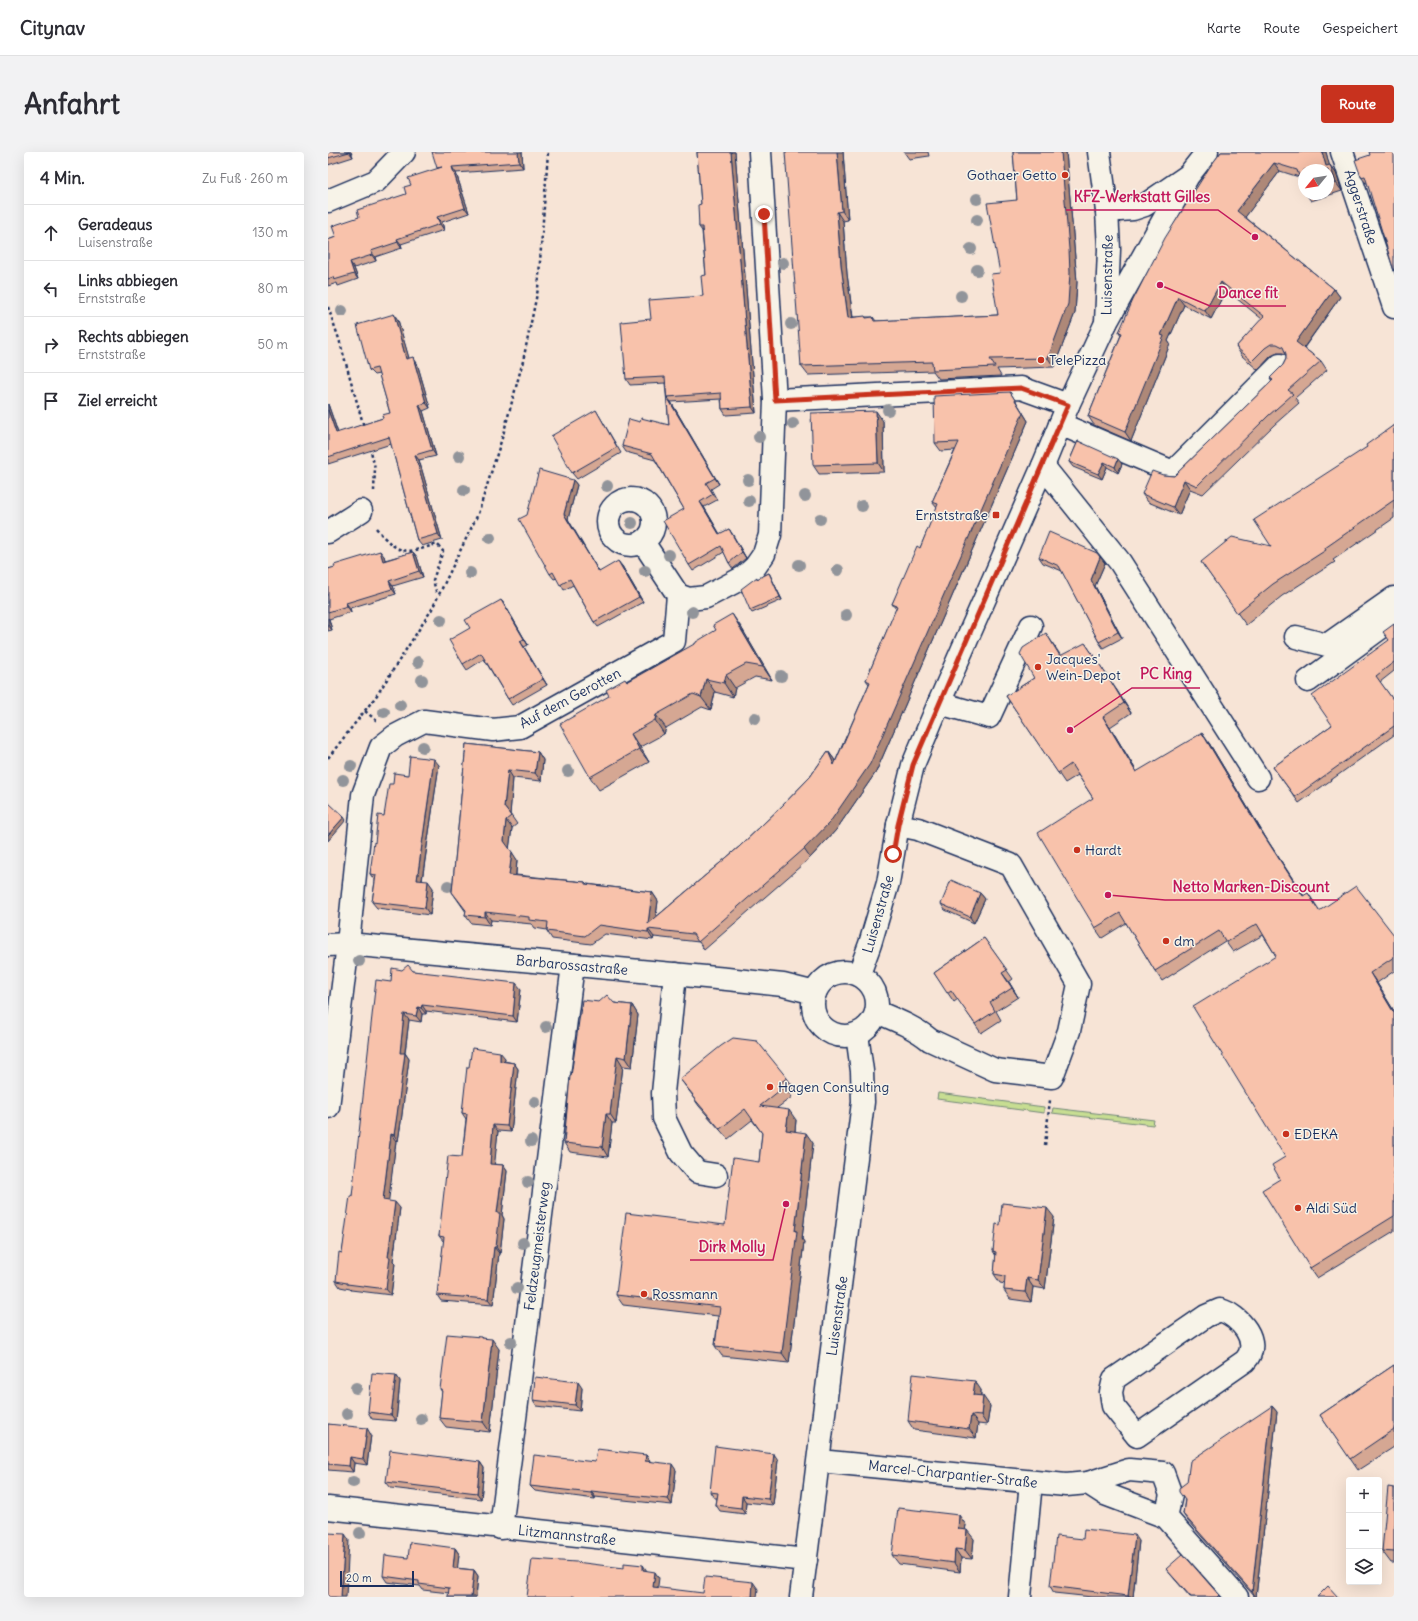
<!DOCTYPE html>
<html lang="de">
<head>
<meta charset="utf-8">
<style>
  :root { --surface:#fff; --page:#f2f2f3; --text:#2b2b33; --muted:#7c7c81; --line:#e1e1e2; --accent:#c8321e }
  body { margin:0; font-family:Delius,sans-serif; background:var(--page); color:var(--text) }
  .controls { position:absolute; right:12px; bottom:12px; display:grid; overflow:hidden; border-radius:4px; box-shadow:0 4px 16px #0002 }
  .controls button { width:36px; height:36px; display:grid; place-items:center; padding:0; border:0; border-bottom:1px solid var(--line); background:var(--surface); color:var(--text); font:20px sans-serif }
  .compass { position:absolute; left:970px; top:12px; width:36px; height:36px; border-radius:50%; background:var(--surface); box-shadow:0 4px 16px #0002; rotate:240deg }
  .scale { position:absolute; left:12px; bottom:10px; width:74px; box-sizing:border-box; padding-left:4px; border:2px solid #1b2f5e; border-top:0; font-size:11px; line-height:14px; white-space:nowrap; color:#1b2f5e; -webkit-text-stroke:3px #f7f3e8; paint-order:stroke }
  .stop { position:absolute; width:12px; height:12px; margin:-9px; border:3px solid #c8321e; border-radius:50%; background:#fff }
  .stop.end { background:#c8321e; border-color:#fff; box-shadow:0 1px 4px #0008 }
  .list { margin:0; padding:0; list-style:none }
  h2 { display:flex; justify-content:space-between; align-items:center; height:52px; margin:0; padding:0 16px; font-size:17px }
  h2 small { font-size:13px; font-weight:400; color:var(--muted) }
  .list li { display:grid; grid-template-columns:26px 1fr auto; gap:12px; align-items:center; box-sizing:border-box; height:56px; padding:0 16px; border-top:1px solid var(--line) }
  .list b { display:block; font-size:15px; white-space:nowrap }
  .list p { margin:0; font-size:13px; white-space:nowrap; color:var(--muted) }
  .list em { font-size:13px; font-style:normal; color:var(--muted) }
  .icon { flex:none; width:22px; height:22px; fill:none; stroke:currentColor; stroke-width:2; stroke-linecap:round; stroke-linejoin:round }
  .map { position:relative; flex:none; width:1066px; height:1445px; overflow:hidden; border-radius:4px }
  header { display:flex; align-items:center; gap:24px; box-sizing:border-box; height:56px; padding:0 20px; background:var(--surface); border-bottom:1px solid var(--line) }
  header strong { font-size:19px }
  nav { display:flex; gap:22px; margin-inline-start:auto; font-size:14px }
  .intro { display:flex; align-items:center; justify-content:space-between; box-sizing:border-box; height:96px; padding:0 24px }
  h1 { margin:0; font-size:28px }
  .button { padding:10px 18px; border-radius:4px; background:var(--accent); color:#fff; font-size:14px; font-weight:700 }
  main { display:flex; gap:24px; padding:0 24px }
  aside { flex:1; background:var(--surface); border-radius:4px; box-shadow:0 4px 16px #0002 }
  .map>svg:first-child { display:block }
  .green { fill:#c7dd92; stroke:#718678 }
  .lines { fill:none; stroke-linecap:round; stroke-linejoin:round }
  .minor-casing { stroke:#1b2f5e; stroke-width:25 }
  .major-casing { stroke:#1b2f5e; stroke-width:25 }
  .path { stroke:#1b2f5e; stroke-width:2.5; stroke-dasharray:3 3; stroke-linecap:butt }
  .minor { stroke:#f7f3e8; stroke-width:22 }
  .major { stroke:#f7f3e8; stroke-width:22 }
  .tree { fill:#91949a }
  .wall { fill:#d5a793; stroke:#1b2f5e }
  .shaded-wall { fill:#ae8878; stroke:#1b2f5e }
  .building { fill:#f8c2ab; stroke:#1b2f5e }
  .route { stroke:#c8321e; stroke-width:5 }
  .poi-dot { fill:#c8321e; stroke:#f7f3e8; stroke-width:1.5 }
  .labels { text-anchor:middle; stroke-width:3; stroke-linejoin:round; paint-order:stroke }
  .poi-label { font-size:14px; fill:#1b2f5e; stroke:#f7f3e8; text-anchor:start }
  .street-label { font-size:14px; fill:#1b2f5e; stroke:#f7f3e8 }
  .leader { fill:none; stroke:#c2185b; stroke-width:1.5 }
  .callout-dot { fill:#c2185b; stroke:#f7f3e8; stroke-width:1.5 }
  .callout-label { font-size:15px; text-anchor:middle; font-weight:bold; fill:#c2185b; stroke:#f7f3e8; stroke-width:3; stroke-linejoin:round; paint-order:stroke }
</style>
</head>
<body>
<header>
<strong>Citynav</strong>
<nav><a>Karte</a><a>Route</a><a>Gespeichert</a></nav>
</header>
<div class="intro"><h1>Anfahrt</h1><a class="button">Route</a></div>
<main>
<aside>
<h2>4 Min.<small>Zu Fuß · 260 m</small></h2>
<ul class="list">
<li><svg class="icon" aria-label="ahead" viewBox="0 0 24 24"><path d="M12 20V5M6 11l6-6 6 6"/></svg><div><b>Geradeaus</b><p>Luisenstraße</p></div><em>130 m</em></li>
<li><svg class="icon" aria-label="left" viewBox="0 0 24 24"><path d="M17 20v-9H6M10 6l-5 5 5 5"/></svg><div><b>Links abbiegen</b><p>Ernststraße</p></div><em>80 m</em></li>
<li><svg class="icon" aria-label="right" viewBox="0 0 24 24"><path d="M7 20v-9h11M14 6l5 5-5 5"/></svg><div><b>Rechts abbiegen</b><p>Ernststraße</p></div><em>50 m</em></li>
<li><svg class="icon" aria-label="arrive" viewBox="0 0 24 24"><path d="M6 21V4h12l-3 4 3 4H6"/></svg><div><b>Ziel erreicht</b></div></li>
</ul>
</aside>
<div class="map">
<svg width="1066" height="1445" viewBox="0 0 1066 1445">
  <rect width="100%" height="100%" fill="#f7e4d6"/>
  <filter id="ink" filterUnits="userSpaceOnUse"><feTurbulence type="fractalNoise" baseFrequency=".025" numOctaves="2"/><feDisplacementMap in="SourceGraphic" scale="8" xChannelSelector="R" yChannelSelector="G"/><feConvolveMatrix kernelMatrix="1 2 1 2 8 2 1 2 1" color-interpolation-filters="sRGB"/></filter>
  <g filter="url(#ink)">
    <g class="green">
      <path d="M 610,941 L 716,955 L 716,961 L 609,947 Z"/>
      <path d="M 725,956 L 826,968 L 825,973 L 724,961 Z"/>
    </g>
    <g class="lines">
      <defs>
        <g id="minor">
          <path d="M 771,0 L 779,59 L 781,97 L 778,171"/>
          <path d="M 1014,0 L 1066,155"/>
          <path d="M 0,49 L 48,29 L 76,0"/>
          <path d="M 447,248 L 693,236 L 740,253"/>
          <path d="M 732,272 L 845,320 L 952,213"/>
          <path d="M 715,314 L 792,410 L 930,626"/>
          <circle cx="303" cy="370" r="23"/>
          <path d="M 0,380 L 33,359"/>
          <path d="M 315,390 L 350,443 L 361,447 L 378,445 L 416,425 L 427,415 L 436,402 L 442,383 L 447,248 L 432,0"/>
          <path d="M 968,485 L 999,493 L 1066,446"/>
          <path d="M 980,529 L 1066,466"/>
          <path d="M 611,551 L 661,565 L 703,474"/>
          <path d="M 0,793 L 20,792 L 399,827 L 455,833 L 487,841"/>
          <path d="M 347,822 L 335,941 L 336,966 L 353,1001 L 369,1020 L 388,1023"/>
          <path d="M 549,860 C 568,868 586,875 602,888 L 667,918 L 724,925 L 741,879 L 751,832 L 683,713 L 590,677 L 570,673"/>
          <path d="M 0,955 L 20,792 L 35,643 L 53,595 L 67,584 L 96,569 L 165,578 L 192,575 L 346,489 L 350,443"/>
          <path d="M 892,1158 C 911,1163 935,1190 917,1209 L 809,1284 L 785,1254 L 783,1240 L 786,1227 L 878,1164 Z"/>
          <path d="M 491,1309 L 738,1333 L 760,1331 L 801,1318 L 835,1321 L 843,1343 L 838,1365"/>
          <path d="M 760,1331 L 777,1342 L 838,1365 L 909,1445"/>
          <path d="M 0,1356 L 478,1408"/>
          <path d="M 173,1376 L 245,813"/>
          <path d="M 692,1445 L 703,1330"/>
        </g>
        <g id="major">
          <path d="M 779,59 L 805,57 L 817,53 L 858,25"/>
          <circle cx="517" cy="852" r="32"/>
          <path d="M 531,822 L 542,792 L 560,731 L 570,673 L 585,613 L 611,551 L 715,314 L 740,253 L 778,171 L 860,24 L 879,0"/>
          <path d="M 473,1445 L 535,950 L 534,919 L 529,882"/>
        </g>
      </defs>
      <use href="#minor" class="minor-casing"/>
      <use href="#major" class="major-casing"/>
      <g class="path">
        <path d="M 0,155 L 11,187 L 36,275"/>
        <path d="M 42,295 L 47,316 L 46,339"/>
        <path d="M 48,376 C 71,404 77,402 109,392 L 115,399 L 105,428 L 109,443"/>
        <path d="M 37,559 L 49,569"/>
        <path d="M 0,606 L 49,543 L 104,457 L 150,362 L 175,283 L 195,209 L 210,137 L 220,0"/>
        <path d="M 717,993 L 722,948"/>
      </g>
      <use href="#minor" class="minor"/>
      <use href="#major" class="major"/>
    </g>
    <g class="tree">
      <circle cx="649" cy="47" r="6"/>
      <circle cx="649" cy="68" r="6"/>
      <circle cx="643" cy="97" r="6"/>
      <circle cx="455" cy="111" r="6"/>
      <circle cx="649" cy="118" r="6"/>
      <circle cx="633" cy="144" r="6"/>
      <circle cx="14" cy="159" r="6"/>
      <circle cx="463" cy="172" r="6"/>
      <circle cx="560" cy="258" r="6"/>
      <circle cx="465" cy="272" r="6"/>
      <circle cx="431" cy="285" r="6"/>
      <circle cx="131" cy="304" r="6"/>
      <circle cx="420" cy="328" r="6"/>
      <circle cx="279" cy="334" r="6"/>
      <circle cx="136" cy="338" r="6"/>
      <circle cx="477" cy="344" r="6"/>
      <circle cx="421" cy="349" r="6"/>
      <circle cx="534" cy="354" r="6"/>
      <circle cx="492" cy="367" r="6"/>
      <circle cx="304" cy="371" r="6"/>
      <circle cx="162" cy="386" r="6"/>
      <circle cx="341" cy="403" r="6"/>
      <circle cx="471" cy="413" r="6"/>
      <circle cx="510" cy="418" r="6"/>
      <circle cx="317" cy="419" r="6"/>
      <circle cx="142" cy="421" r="6"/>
      <circle cx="364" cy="460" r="6"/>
      <circle cx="518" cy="463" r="6"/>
      <circle cx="113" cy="468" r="6"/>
      <circle cx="90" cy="510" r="6"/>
      <circle cx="453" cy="524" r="6"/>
      <circle cx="94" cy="528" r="6"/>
      <circle cx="72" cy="553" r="6"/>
      <circle cx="56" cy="560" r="6"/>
      <circle cx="427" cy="566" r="6"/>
      <circle cx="95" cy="595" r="6"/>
      <circle cx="23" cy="614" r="6"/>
      <circle cx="240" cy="619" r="6"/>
      <circle cx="15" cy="628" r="6"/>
      <circle cx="120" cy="734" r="6"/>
      <circle cx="31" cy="809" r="6"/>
      <circle cx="218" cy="875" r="6"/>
      <circle cx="207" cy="950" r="6"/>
      <circle cx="203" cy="989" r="6"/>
      <circle cx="200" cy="1030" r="6"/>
      <circle cx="195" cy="1091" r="6"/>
      <circle cx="189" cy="1136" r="6"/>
      <circle cx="183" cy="1190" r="6"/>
      <circle cx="28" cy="1236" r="6"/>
      <circle cx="19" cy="1262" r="6"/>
      <circle cx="93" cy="1267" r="6"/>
      <circle cx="25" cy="1330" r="6"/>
      <circle cx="32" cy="1381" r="6"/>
    </g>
    <g class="wall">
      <path d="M 0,0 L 23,0 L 25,5 L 0,13 Z"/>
      <path d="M 194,0 L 195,16 L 128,21 L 141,61 L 114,70 L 116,78 L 73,92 L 74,96 L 47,105 L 48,109 L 26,116 L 30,127 L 10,134 L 9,131 L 0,134 L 0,88 L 8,85 L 31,65 L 78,42 L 83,33 L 110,17 L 109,16 Z"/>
      <path d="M 369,0 L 407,0 L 428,261 L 398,263 L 394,257 L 393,247 L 343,250 L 391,332 L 383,337 L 389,348 L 376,355 L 392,382 L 401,377 L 418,406 L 405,417 L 401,411 L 396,400 L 365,419 L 361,413 L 356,357 L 327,308 L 298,300 L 294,294 L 312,270 L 341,273 L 337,231 L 302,233 L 298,227 L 323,167 L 375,144 L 378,123 L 374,79 L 371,75 L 373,52 Z"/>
      <path d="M 515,0 L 520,68 L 515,69 L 519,122 L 525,165 L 545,165 L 548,169 L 670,163 L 672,121 L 689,48 L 685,0 L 738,0 L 747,106 L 749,130 L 747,161 L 726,215 L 669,217 L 673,224 L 611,227 L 605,219 L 480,223 L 473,214 Z"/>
      <path d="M 576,0 L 600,0 L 601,4 L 581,7 Z"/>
      <path d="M 893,0 L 998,0 L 1001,13 L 1008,21 L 1014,39 L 983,49 L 978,42 L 1000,42 L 1000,18 L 971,25 L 952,19 L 917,65 L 1006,137 L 1012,145 L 976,196 L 993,209 L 999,218 L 967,246 L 971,251 L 946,273 L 875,342 L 862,337 L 851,363 L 820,350 L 814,342 L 835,323 L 846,324 L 944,229 L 942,226 L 955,213 L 958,207 L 958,203 L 955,201 L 949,201 L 943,204 L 930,218 L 914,204 L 908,195 L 934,167 L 898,138 L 883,167 L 856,153 L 840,189 L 842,192 L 803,289 L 766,273 L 760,264 L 793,183 L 791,180 Z"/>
      <path d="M 1066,0 L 1039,31 L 1038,31 L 1033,25 L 1042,3 Z"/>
      <path d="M 70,168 L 81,207 L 89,211 L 102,256 L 95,259 L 108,304 L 91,308 L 114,388 L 94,394 L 89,388 L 63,292 L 0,312 L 0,252 L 10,281 L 55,266 L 62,261 L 51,222 L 46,223 L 41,218 Z"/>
      <path d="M 688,249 L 700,269 L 548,620 L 508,678 L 482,706 L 376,798 L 371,790 L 326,785 L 325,788 L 277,782 L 263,792 L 224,787 L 219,779 L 219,778 L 207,776 L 204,772 L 163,768 L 162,773 L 143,771 L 137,763 L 138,760 L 124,740 L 138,592 L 210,600 L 215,608 L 213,629 L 185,626 L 182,662 L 189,672 L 184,676 L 181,697 L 189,708 L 188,723 L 257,730 L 259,732 L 324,740 L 330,749 L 328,765 L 411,695 L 454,654 L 482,625 L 500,599 L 506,607 L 507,610 L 541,532 L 538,528 L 568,457 L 564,452 L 592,396 L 609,356 L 604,350 L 627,298 L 613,299 L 607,291 Z"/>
      <path d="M 268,258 L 272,265 L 293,301 L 249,327 L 244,321 Z"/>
      <path d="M 555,269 L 556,320 L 491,322 L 485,313 Z"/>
      <path d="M 1066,273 L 1066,366 L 1005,408 L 1007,410 L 954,444 L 918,473 L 873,410 L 943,394 L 1039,295 Z"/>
      <path d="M 750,289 L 794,312 L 790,321 L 779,315 L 774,327 L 745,315 L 741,310 Z"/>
      <path d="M 245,328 L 249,333 L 240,367 L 244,375 L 271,420 L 294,414 L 315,450 L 270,475 L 266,470 L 245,433 L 236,438 L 229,426 L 226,427 L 222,422 Z"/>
      <path d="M 85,400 L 89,405 L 95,425 L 65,434 L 68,442 L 22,456 L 23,460 L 1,467 L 4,478 L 0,479 L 0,417 L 56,404 L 57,408 Z"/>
      <path d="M 711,405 L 777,411 L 767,434 L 794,486 L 775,496 L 771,490 L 734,419 L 715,411 Z"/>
      <path d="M 441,421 L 443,425 L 454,448 L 424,461 L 422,458 L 429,427 Z"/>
      <path d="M 173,448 L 177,453 L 200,493 L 196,495 L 219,533 L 184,553 L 180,547 L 156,507 L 139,518 L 135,512 L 142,476 Z"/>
      <path d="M 1066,472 L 1066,519 L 1052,530 L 1066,549 L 1066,583 L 971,651 L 945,615 L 1004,573 L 1061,488 Z"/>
      <path d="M 413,475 L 444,528 L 427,525 L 407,536 L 405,545 L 387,540 L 383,558 L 374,555 L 338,576 L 336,582 L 312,595 L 321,610 L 271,638 L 262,625 L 281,544 L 299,530 Z"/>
      <path d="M 718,481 L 733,504 L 788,537 L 803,561 L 782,575 L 809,620 L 881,591 L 938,686 L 976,744 L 980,741 L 992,759 L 1066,783 L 1066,819 L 1049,831 L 1066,859 L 1066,1079 L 989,1126 L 982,1116 L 952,1027 L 957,1005 L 948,804 L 935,783 L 905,800 L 897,789 L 834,829 L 827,819 L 798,771 L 774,786 L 767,776 L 765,646 L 750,623 L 737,631 L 678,544 L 706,526 Z"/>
      <path d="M 111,613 L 94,729 L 105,736 L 102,763 L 49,756 L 44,750 L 47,729 L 42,722 L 56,664 L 65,632 L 80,623 Z"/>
      <path d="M 652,741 L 657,747 L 646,771 L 617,758 L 613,752 Z"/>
      <path d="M 656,786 L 685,827 L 681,830 L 690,845 L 668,859 L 673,868 L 653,881 L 630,847 L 626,850 L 606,821 Z"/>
      <path d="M 85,819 L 193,837 L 189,870 L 98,859 L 98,862 L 94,862 L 93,870 L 81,868 L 77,901 L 81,907 L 73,970 L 70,989 L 68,989 L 60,1049 L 72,1056 L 65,1109 L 67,1111 L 63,1143 L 23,1138 L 22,1137 L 12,1135 L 8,1129 L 14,1101 L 24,1044 L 63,830 Z"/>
      <path d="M 286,851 L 304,853 L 310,863 L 304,915 L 295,914 L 288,971 L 284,971 L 280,1005 L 242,1000 L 236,991 L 243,924 Z"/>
      <path d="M 177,906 L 176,909 L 186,911 L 190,917 L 183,980 L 170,979 L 166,1012 L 175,1013 L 179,1019 L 174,1063 L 176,1067 L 172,1101 L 171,1101 L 165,1153 L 113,1149 L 109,1143 L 116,1090 L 111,1084 L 134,1005 L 138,967 L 134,961 L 141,915 Z"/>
      <path d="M 459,926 L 466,936 L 460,940 L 464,945 L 449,956 L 468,968 L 467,979 L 485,991 L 474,1087 L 476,1090 L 461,1211 L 394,1204 L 387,1194 L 390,1164 L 295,1153 L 288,1143 L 397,1073 L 431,1010 L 434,981 L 424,968 L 400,987 L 371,954 L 364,944 L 365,944 L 352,927 Z"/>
      <path d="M 726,1065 L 717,1137 L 705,1135 L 703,1150 L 682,1147 L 676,1138 L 677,1132 L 672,1131 L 666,1122 L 668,1104 L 665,1099 L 672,1073 Z"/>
      <path d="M 153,1185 L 154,1186 L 171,1197 L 162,1280 L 118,1275 L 111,1266 L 114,1240 L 112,1237 Z"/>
      <path d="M 1066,1213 L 1066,1295 L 1030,1318 L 992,1263 Z"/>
      <path d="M 68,1223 L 72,1229 L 68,1269 L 44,1267 L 40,1260 Z"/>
      <path d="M 254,1236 L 252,1259 L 209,1254 L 205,1248 Z"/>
      <path d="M 653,1238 L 653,1244 L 662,1254 L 659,1273 L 650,1272 L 648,1286 L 586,1278 L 580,1269 Z"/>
      <path d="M 944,1254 L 949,1260 L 928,1445 L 927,1445 L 859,1368 L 855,1362 L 859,1330 Z"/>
      <path d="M 0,1272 L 43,1283 L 39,1313 L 26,1311 L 25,1320 L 0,1318 Z"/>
      <path d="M 318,1303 L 322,1309 L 322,1310 L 348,1318 L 344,1353 L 267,1345 L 267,1347 L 207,1339 L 202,1334 L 267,1310 Z"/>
      <path d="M 450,1308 L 445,1353 L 418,1350 L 417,1362 L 392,1359 L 388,1353 L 389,1346 L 386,1346 L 382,1340 Z"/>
      <path d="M 152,1310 L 156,1316 L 153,1347 L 63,1336 L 58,1330 Z"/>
      <path d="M 1066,1336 L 1066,1411 L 1063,1411 L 1054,1399 Z"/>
      <path d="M 638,1373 L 637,1378 L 646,1387 L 644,1407 L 633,1406 L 632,1420 L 571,1412 L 564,1403 Z"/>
      <path d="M 811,1389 L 805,1445 L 764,1445 L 726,1441 L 722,1434 Z"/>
      <path d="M 127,1396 L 131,1402 L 129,1416 L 146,1418 L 150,1424 L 148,1445 L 120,1445 L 121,1441 L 95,1438 L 92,1434 L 59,1430 L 55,1424 L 80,1406 Z"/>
      <path d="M 838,1417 L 891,1443 L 893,1445 L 862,1445 L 843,1423 Z"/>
    </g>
    <g class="shaded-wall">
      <path d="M 21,0 L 23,0 L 25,5 Z"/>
      <path d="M 190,0 L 194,0 L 195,16 L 191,10 Z"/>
      <path d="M 403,0 L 407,0 L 428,261 L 424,255 Z"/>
      <path d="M 509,0 L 515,0 L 520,68 L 514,59 Z"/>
      <path d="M 733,0 L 738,0 L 747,106 L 749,130 L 747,161 L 726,215 L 720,206 Z"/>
      <path d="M 994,0 L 998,0 L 1004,23 L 998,14 Z"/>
      <path d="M 946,11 L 952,19 L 915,68 L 909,59 Z"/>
      <path d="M 1002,13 L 1008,21 L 1014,39 L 1008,31 Z"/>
      <path d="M 124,15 L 128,21 L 141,61 L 137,56 Z"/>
      <path d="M 509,60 L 515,69 L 519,122 L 526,175 L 520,166 L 513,113 Z"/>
      <path d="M 109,65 L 114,70 L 116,78 L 112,72 Z"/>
      <path d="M 69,87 L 73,92 L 74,96 L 70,90 Z"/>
      <path d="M 43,99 L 47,105 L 48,109 L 44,103 Z"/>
      <path d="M 22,110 L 26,116 L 30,127 L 26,122 Z"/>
      <path d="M 893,130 L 898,138 L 883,167 L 877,159 Z"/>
      <path d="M 1006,137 L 1012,145 L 974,198 L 968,190 Z"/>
      <path d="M 850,145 L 856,153 L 840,189 L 842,192 L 803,289 L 797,280 L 833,183 Z"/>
      <path d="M 66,162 L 70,168 L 83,213 L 78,207 Z"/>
      <path d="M 85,205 L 89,211 L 102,256 L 98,251 Z"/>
      <path d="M 682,240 L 700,269 L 548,620 L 508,678 L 482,706 L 476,697 Z"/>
      <path d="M 339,245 L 343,250 L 391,332 L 387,326 Z"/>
      <path d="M 0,252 L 12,287 L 8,281 L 0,258 Z"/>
      <path d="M 91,253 L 95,259 L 108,304 L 104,298 Z"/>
      <path d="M 548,259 L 555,269 L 556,320 L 550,311 Z"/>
      <path d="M 87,303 L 91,308 L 114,388 L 110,382 Z"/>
      <path d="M 790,307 L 794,312 L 790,321 L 787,315 Z"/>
      <path d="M 776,310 L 779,315 L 774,327 L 770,322 Z"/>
      <path d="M 245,328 L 249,333 L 240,367 L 274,425 L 236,362 Z"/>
      <path d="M 856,328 L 862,337 L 851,363 L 845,355 Z"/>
      <path d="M 372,350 L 376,355 L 395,388 L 391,382 Z"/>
      <path d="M 401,377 L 405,383 L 418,406 L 414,400 Z"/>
      <path d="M 52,399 L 56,404 L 59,415 L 55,409 Z"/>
      <path d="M 85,400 L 89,405 L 95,425 L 91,419 Z"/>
      <path d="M 772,405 L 777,411 L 767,434 L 794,486 L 790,480 L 763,428 Z"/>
      <path d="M 290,409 L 294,414 L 315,450 L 311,445 Z"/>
      <path d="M 441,421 L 443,425 L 454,448 L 452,445 Z"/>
      <path d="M 61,429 L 65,434 L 68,442 L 64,437 Z"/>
      <path d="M 173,448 L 177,453 L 200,493 L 196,487 Z"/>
      <path d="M 18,451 L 22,456 L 23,460 L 19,454 Z"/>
      <path d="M 404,462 L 413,475 L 444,528 L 435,515 Z"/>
      <path d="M 0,466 L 1,467 L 4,478 L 0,473 Z"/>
      <path d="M 192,489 L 196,495 L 219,533 L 215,527 Z"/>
      <path d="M 757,491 L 788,537 L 803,561 L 796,551 Z"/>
      <path d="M 398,523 L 407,536 L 405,545 L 396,531 Z"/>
      <path d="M 378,527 L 387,540 L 383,558 L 373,545 Z"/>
      <path d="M 328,563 L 338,576 L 336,582 L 327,568 Z"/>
      <path d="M 775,565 L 782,575 L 815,630 L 808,620 Z"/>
      <path d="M 874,581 L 881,591 L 938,686 L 982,754 L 931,676 Z"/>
      <path d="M 303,582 L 312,595 L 321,610 L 311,597 Z"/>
      <path d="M 500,599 L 506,607 L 512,621 L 506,613 Z"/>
      <path d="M 210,600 L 215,608 L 213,629 L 207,621 Z"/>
      <path d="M 106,607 L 111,613 L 93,734 L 89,728 Z"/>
      <path d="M 180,618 L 185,626 L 182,663 L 176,655 Z"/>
      <path d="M 16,665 L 18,668 L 0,689 L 0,683 Z"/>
      <path d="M 178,668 L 184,676 L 181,698 L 176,689 Z"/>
      <path d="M 184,700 L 189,708 L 187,731 L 181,723 Z"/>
      <path d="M 100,729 L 105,736 L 102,763 L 97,756 Z"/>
      <path d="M 324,740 L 330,749 L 326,778 L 320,772 Z"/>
      <path d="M 652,741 L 657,747 L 646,771 L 642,765 Z"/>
      <path d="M 157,760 L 163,768 L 162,773 L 157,765 Z"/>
      <path d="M 320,777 L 326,785 L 325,788 L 320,780 Z"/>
      <path d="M 674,821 L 681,830 L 690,845 Z"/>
      <path d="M 1042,821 L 1049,831 L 1066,859 L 1066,861 Z"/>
      <path d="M 188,831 L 193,837 L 189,870 L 185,864 Z"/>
      <path d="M 94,853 L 98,859 L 98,862 L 93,856 Z"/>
      <path d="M 304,853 L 310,863 L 304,915 L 298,906 Z"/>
      <path d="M 90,855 L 94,862 L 93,870 L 88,864 Z"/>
      <path d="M 76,862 L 81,868 L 76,907 L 72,901 Z"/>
      <path d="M 172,900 L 177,906 L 176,915 L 172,909 Z"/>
      <path d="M 77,901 L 81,907 L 73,970 L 70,989 L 66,983 Z"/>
      <path d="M 289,904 L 295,914 L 288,971 L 282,962 Z"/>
      <path d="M 186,911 L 190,917 L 183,980 L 179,974 Z"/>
      <path d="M 461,958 L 468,968 L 466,989 L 458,978 Z"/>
      <path d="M 278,962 L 284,971 L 280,1005 L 274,995 Z"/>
      <path d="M 165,973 L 170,979 L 166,1018 L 162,1012 Z"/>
      <path d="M 478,981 L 485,991 L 474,1087 L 476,1090 L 461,1211 L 454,1201 L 467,1079 Z"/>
      <path d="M 63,982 L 68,989 L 60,1054 L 55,1048 Z"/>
      <path d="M 175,1013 L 179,1019 L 174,1063 L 176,1067 L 172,1101 L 168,1095 L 169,1061 Z"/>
      <path d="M 67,1050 L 72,1056 L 65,1109 L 67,1111 L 63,1143 L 58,1137 L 60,1105 Z"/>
      <path d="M 719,1056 L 726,1065 L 717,1137 L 710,1128 Z"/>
      <path d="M 166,1095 L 171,1101 L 165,1153 L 160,1147 Z"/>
      <path d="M 699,1126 L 705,1135 L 703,1150 L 697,1140 Z"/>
      <path d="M 164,1187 L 171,1197 L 162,1280 L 155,1270 Z"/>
      <path d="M 68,1223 L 72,1229 L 68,1269 L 63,1263 Z"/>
      <path d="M 647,1229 L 653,1238 L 652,1252 L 645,1243 Z"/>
      <path d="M 250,1230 L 254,1236 L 252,1259 L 247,1253 Z"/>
      <path d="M 655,1244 L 662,1254 L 659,1273 L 653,1264 Z"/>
      <path d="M 944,1254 L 949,1260 L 928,1445 L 927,1445 L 924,1440 Z"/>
      <path d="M 643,1263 L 650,1272 L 648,1286 L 641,1277 Z"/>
      <path d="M 39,1276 L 43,1283 L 39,1313 L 35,1307 Z"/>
      <path d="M 446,1302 L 450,1308 L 445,1353 L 440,1347 Z"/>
      <path d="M 318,1303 L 322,1309 L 321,1315 L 317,1309 Z"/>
      <path d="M 22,1305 L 26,1311 L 25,1320 L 21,1314 Z"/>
      <path d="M 152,1310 L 156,1316 L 153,1347 L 149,1341 Z"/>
      <path d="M 344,1312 L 348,1318 L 344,1353 L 340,1347 Z"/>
      <path d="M 263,1339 L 267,1345 L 267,1347 L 263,1341 Z"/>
      <path d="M 414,1344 L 418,1350 L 417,1362 L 413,1356 Z"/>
      <path d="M 631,1363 L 638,1373 L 636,1386 L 630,1377 Z"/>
      <path d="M 639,1378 L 646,1387 L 644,1407 L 637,1398 Z"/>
      <path d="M 17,1382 L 21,1388 L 18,1445 L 13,1445 Z"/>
      <path d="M 807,1383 L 811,1389 L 805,1445 L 801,1445 L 800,1444 Z"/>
      <path d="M 127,1396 L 131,1402 L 129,1421 L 125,1416 Z"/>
      <path d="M 627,1397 L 633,1406 L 632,1420 L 626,1411 Z"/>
      <path d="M 315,1413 L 319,1419 L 315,1418 Z"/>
      <path d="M 146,1418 L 150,1424 L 148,1445 L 143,1445 Z"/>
      <path d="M 327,1420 L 331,1426 L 329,1441 L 325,1435 Z"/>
      <path d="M 425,1430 L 430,1437 L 429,1445 L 424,1445 Z"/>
    </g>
    <g class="building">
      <path d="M 0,0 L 21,0 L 0,6 Z"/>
      <path d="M 104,0 L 190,0 L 191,10 L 124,15 L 137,56 L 109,65 L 112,72 L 69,87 L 70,90 L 43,99 L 44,103 L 22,110 L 26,122 L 6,128 L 5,125 L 0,127 L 0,88 L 8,85 L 4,74 L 31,65 L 29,58 L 78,42 L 76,35 L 83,33 L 80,26 L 114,15 L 109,16 Z"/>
      <path d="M 369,0 L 403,0 L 424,255 L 394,257 L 393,241 L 339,245 L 387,326 L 378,331 L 385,342 L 372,350 L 391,382 L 401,377 L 414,400 L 401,411 L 393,394 L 361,413 L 335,369 L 356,357 L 324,302 L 294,294 L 301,267 L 312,270 L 313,266 L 341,273 L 337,225 L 298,227 L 293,170 L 323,167 L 321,148 L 375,144 L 373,124 L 378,123 L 374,75 L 371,75 L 370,53 L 373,52 Z"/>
      <path d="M 457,0 L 509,0 L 514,59 L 509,60 L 513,113 L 520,166 L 537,164 L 538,166 L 545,165 L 546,169 L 670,163 L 663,122 L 672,121 L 659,51 L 689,48 L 685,0 L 733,0 L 741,97 L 742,121 L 740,152 L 720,206 L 662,207 L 667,215 L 605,218 L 604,210 L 473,214 Z"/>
      <path d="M 893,0 L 994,0 L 998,14 L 1002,13 L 1008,31 L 1000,33 L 1000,18 L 976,18 L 976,39 L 969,18 L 946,11 L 909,59 L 1006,137 L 968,190 L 993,209 L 960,238 L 965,242 L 940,264 L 869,334 L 856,328 L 845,355 L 814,342 L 824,319 L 835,323 L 846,324 L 945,228 L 942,226 L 955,213 L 958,207 L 958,202 L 955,195 L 949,192 L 943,192 L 937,196 L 924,209 L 908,195 L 936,164 L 893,130 L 877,159 L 850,145 L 833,183 L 836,184 L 797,280 L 760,264 L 794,181 L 791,180 L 805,148 L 837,86 L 881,16 Z"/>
      <path d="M 1041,0 L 1066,0 L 1066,119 L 1037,24 L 1033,25 L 1027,8 L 1042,3 Z"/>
      <path d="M 66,162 L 78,207 L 85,205 L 98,251 L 91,253 L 104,298 L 87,303 L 110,382 L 89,388 L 61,285 L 0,305 L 0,258 L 8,281 L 55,266 L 54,263 L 62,261 L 49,216 L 41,218 L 29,173 Z"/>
      <path d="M 682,240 L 695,261 L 542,612 L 502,670 L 476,697 L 370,790 L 365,782 L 320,777 L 320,780 L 271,773 L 257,784 L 219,779 L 220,770 L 201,768 L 201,765 L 157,760 L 157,765 L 137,763 L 138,758 L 137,757 L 124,740 L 138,592 L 210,600 L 207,621 L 180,618 L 176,655 L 183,664 L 178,668 L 176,689 L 184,700 L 181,723 L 257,730 L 257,732 L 324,740 L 320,772 L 411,695 L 454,654 L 482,625 L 500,599 L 506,613 L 542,530 L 538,528 L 569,454 L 564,452 L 589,394 L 592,396 L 610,352 L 604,350 L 631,290 L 607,291 L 606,244 Z"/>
      <path d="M 268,258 L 289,295 L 244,321 L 223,284 Z"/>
      <path d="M 548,259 L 550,311 L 485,313 L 483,261 Z"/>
      <path d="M 1066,273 L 1066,348 L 997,396 L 998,398 L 945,432 L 909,461 L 873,410 L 904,385 L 943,394 L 926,368 L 1039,295 L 1038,293 Z"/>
      <path d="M 750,289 L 790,307 L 787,315 L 776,310 L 770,322 L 741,310 Z"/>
      <path d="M 211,318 L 245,328 L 236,362 L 240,369 L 271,420 L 290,409 L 311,445 L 266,470 L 242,427 L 232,433 L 225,420 L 222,422 L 191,367 L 199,363 Z"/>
      <path d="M 721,380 L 769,401 L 772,405 L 763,428 L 790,480 L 771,490 L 731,414 L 711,405 Z"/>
      <path d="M 52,399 L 55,409 L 85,400 L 91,419 L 61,429 L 64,437 L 18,451 L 19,454 L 0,460 L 0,417 L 7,415 L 6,413 Z"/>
      <path d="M 441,421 L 452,445 L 422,458 L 413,437 L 429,425 L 429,427 Z"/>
      <path d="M 173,448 L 196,487 L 192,489 L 215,527 L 180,547 L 153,501 L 135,512 L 121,488 L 142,476 L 137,468 Z"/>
      <path d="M 404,462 L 435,515 L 418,512 L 398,523 L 396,531 L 378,527 L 373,545 L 365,542 L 328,563 L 327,568 L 303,582 L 311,597 L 262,625 L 232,572 L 281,544 L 278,538 L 297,527 L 299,530 L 368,491 L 368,490 L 388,478 L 385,473 Z"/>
      <path d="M 1066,472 L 1066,510 L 1048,524 L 1066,549 L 1066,574 L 967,645 L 945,615 L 1004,573 L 984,544 L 1061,488 L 1055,480 Z"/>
      <path d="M 718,481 L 732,504 L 757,491 L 782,528 L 796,551 L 775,565 L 808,620 L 874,581 L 931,676 L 975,744 L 980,741 L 991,759 L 1028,734 L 1066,783 L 1066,805 L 1042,821 L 1066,861 L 1066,1064 L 982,1116 L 934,1038 L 952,1027 L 944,1013 L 957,1005 L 865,855 L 948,804 L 929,772 L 898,790 L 891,779 L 827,819 L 792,761 L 767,776 L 710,681 L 765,646 L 743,612 L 730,621 L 678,544 L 706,526 L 692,502 L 695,496 Z"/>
      <path d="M 82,604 L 106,607 L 89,728 L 100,729 L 97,756 L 44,750 L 48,723 L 42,722 L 46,690 L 47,691 L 50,663 L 56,664 L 61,632 L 65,632 L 66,621 L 80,623 Z"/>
      <path d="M 1,651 L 16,665 L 0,683 L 0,652 Z"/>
      <path d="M 623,728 L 652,741 L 642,765 L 613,752 Z"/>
      <path d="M 656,786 L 679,818 L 674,821 L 684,836 L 662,850 L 667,859 L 647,872 L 623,838 L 619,841 L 606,821 Z"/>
      <path d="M 80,813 L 85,819 L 188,831 L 185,864 L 94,853 L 93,856 L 90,855 L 88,864 L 76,862 L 72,901 L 77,901 L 69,963 L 66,983 L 63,982 L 55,1048 L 67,1050 L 60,1105 L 62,1105 L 58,1137 L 19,1132 L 19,1131 L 8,1129 L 11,1100 L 14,1101 L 22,1044 L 24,1044 L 48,828 L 63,830 L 64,816 L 74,818 Z"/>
      <path d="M 279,843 L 286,851 L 304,853 L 298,906 L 289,904 L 282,962 L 278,962 L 274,995 L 236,991 L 242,924 L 243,924 L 254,848 L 271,850 Z"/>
      <path d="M 405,886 L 429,889 L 459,926 L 453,930 L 456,935 L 432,954 L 461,958 L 458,978 L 478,981 L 467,1079 L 469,1079 L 454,1201 L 387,1194 L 392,1155 L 288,1143 L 298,1061 L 397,1073 L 405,1006 L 431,1010 L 434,981 L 417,957 L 392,977 L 364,944 L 365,943 L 352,927 L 393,894 Z"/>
      <path d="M 144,896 L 172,900 L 172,909 L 186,911 L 179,974 L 165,973 L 162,1012 L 175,1013 L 169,1061 L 172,1061 L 168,1095 L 166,1095 L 160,1147 L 109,1143 L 116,1085 L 111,1084 L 120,1004 L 134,1005 L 139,962 L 134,961 L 139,915 L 141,915 Z"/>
      <path d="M 674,1051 L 719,1056 L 710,1128 L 699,1126 L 697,1140 L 676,1138 L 677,1124 L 666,1122 L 668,1100 L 665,1099 L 668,1072 L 672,1073 Z"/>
      <path d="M 119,1182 L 153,1185 L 153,1186 L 164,1187 L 155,1270 L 111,1266 L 114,1238 L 112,1237 Z"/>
      <path d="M 1066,1213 L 1066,1277 L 1022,1307 L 992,1263 Z"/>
      <path d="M 44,1221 L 68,1223 L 63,1263 L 40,1260 Z"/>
      <path d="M 585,1222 L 647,1229 L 645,1243 L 655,1244 L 653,1264 L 643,1263 L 641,1277 L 580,1269 Z"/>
      <path d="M 207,1225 L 250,1230 L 247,1253 L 205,1248 Z"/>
      <path d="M 944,1254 L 924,1440 L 855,1362 L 857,1348 L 851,1340 L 851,1336 L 859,1330 L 862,1309 Z"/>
      <path d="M 0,1272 L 39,1276 L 35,1307 L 22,1305 L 21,1314 L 0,1312 Z"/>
      <path d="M 387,1294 L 446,1302 L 440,1347 L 414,1344 L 413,1356 L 388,1353 L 390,1341 L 382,1340 Z"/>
      <path d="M 269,1297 L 318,1303 L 317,1309 L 344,1312 L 340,1347 L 263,1339 L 263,1341 L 202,1334 L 206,1303 L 267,1310 Z"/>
      <path d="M 62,1298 L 152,1310 L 149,1341 L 58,1330 Z"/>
      <path d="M 1060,1335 L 1066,1336 L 1066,1400 L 1054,1399 Z"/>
      <path d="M 570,1356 L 631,1363 L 630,1377 L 639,1378 L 637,1398 L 627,1397 L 626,1411 L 564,1403 Z"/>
      <path d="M 756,1377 L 807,1383 L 800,1444 L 722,1434 L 728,1384 L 755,1387 Z"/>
      <path d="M 0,1381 L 17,1382 L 13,1445 L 0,1445 Z"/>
      <path d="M 82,1390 L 127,1396 L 125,1416 L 146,1418 L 143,1445 L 120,1445 L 121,1436 L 91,1432 L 91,1429 L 55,1424 L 57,1403 L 80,1406 Z"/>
      <path d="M 855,1402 L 891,1443 L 889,1445 L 863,1445 L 838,1417 Z"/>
      <path d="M 204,1407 L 248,1410 L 296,1416 L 296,1411 L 315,1413 L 315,1418 L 327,1420 L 325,1435 L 375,1441 L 377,1425 L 425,1430 L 424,1445 L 250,1445 L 244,1444 L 244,1445 L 199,1445 Z"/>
      <path d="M 1000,1434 L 1010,1445 L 989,1445 Z"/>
    </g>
  </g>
  <g class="lines" filter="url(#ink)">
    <path class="route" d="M 436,62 L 447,248 L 693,236 L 740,253 L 585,613 L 570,673 L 565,702"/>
  </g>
  <g class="poi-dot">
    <circle cx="737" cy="23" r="4"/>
    <circle cx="713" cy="208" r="4"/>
    <rect x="664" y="359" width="8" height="8" rx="2"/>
    <circle cx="710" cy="515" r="4"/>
    <circle cx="749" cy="698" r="4"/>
    <circle cx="838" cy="789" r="4"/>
    <circle cx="442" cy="935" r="4"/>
    <circle cx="958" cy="982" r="4"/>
    <circle cx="970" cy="1056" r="4"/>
    <circle cx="316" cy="1142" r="4"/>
  </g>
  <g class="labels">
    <g class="poi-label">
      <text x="729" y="28" text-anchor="end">Gothaer Getto</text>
      <text x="721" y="213">TelePizza</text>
      <text x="660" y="368" text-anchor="end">Ernststraße</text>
      <text x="718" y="512">Jacques'<tspan x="718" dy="16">Wein-Depot</tspan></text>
      <text x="757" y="703">Hardt</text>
      <text x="846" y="794">dm</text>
      <text x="450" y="940">Hagen Consulting</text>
      <text x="966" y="987">EDEKA</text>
      <text x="978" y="1061">Aldi Süd</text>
      <text x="324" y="1147">Rossmann</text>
    </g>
    <g class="street-label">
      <text transform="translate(1033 55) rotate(72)" y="5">Aggerstraße</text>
      <text transform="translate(779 123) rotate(-89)" y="5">Luisenstraße</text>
      <text transform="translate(242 546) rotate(-28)" y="5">Auf dem Gerotten</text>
      <text transform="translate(550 762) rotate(-74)" y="5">Luisenstraße</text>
      <text transform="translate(244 813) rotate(5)" y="5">Barbarossastraße</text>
      <text transform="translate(209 1094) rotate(-83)" y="5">Feldzeugmeisterweg</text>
      <text transform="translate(509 1164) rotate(-82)" y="5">Luisenstraße</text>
      <text transform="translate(625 1322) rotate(6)" y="5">Marcel-Charpantier-Straße</text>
      <text transform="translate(239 1383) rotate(6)" y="5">Litzmannstraße</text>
    </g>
  </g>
  <path class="leader" d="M927 85L890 58H738M832 133L882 154H958M742 578L804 536H872M780 743L837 748H1010M458 1052L445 1108H362"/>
  <g class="callout-dot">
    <circle cx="927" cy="85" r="4"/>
    <circle cx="832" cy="133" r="4"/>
    <circle cx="742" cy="578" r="4"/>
    <circle cx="780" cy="743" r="4"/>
    <circle cx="458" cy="1052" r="4"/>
  </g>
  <g class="callout-label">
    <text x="814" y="50">KFZ-Werkstatt Gilles</text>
    <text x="920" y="146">Dance fit</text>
    <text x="838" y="527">PC King</text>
    <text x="923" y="740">Netto Marken-Discount</text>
    <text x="404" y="1100">Dirk Molly</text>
  </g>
</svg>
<div class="controls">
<button>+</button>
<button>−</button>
<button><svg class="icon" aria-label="layers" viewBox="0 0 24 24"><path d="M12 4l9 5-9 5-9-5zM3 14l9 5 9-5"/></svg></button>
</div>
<svg class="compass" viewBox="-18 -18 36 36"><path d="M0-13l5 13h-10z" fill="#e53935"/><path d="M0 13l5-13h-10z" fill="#7c7c81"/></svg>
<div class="scale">20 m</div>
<div class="stop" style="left:565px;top:702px"></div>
<div class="stop end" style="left:436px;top:62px"></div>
</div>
</main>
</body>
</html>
